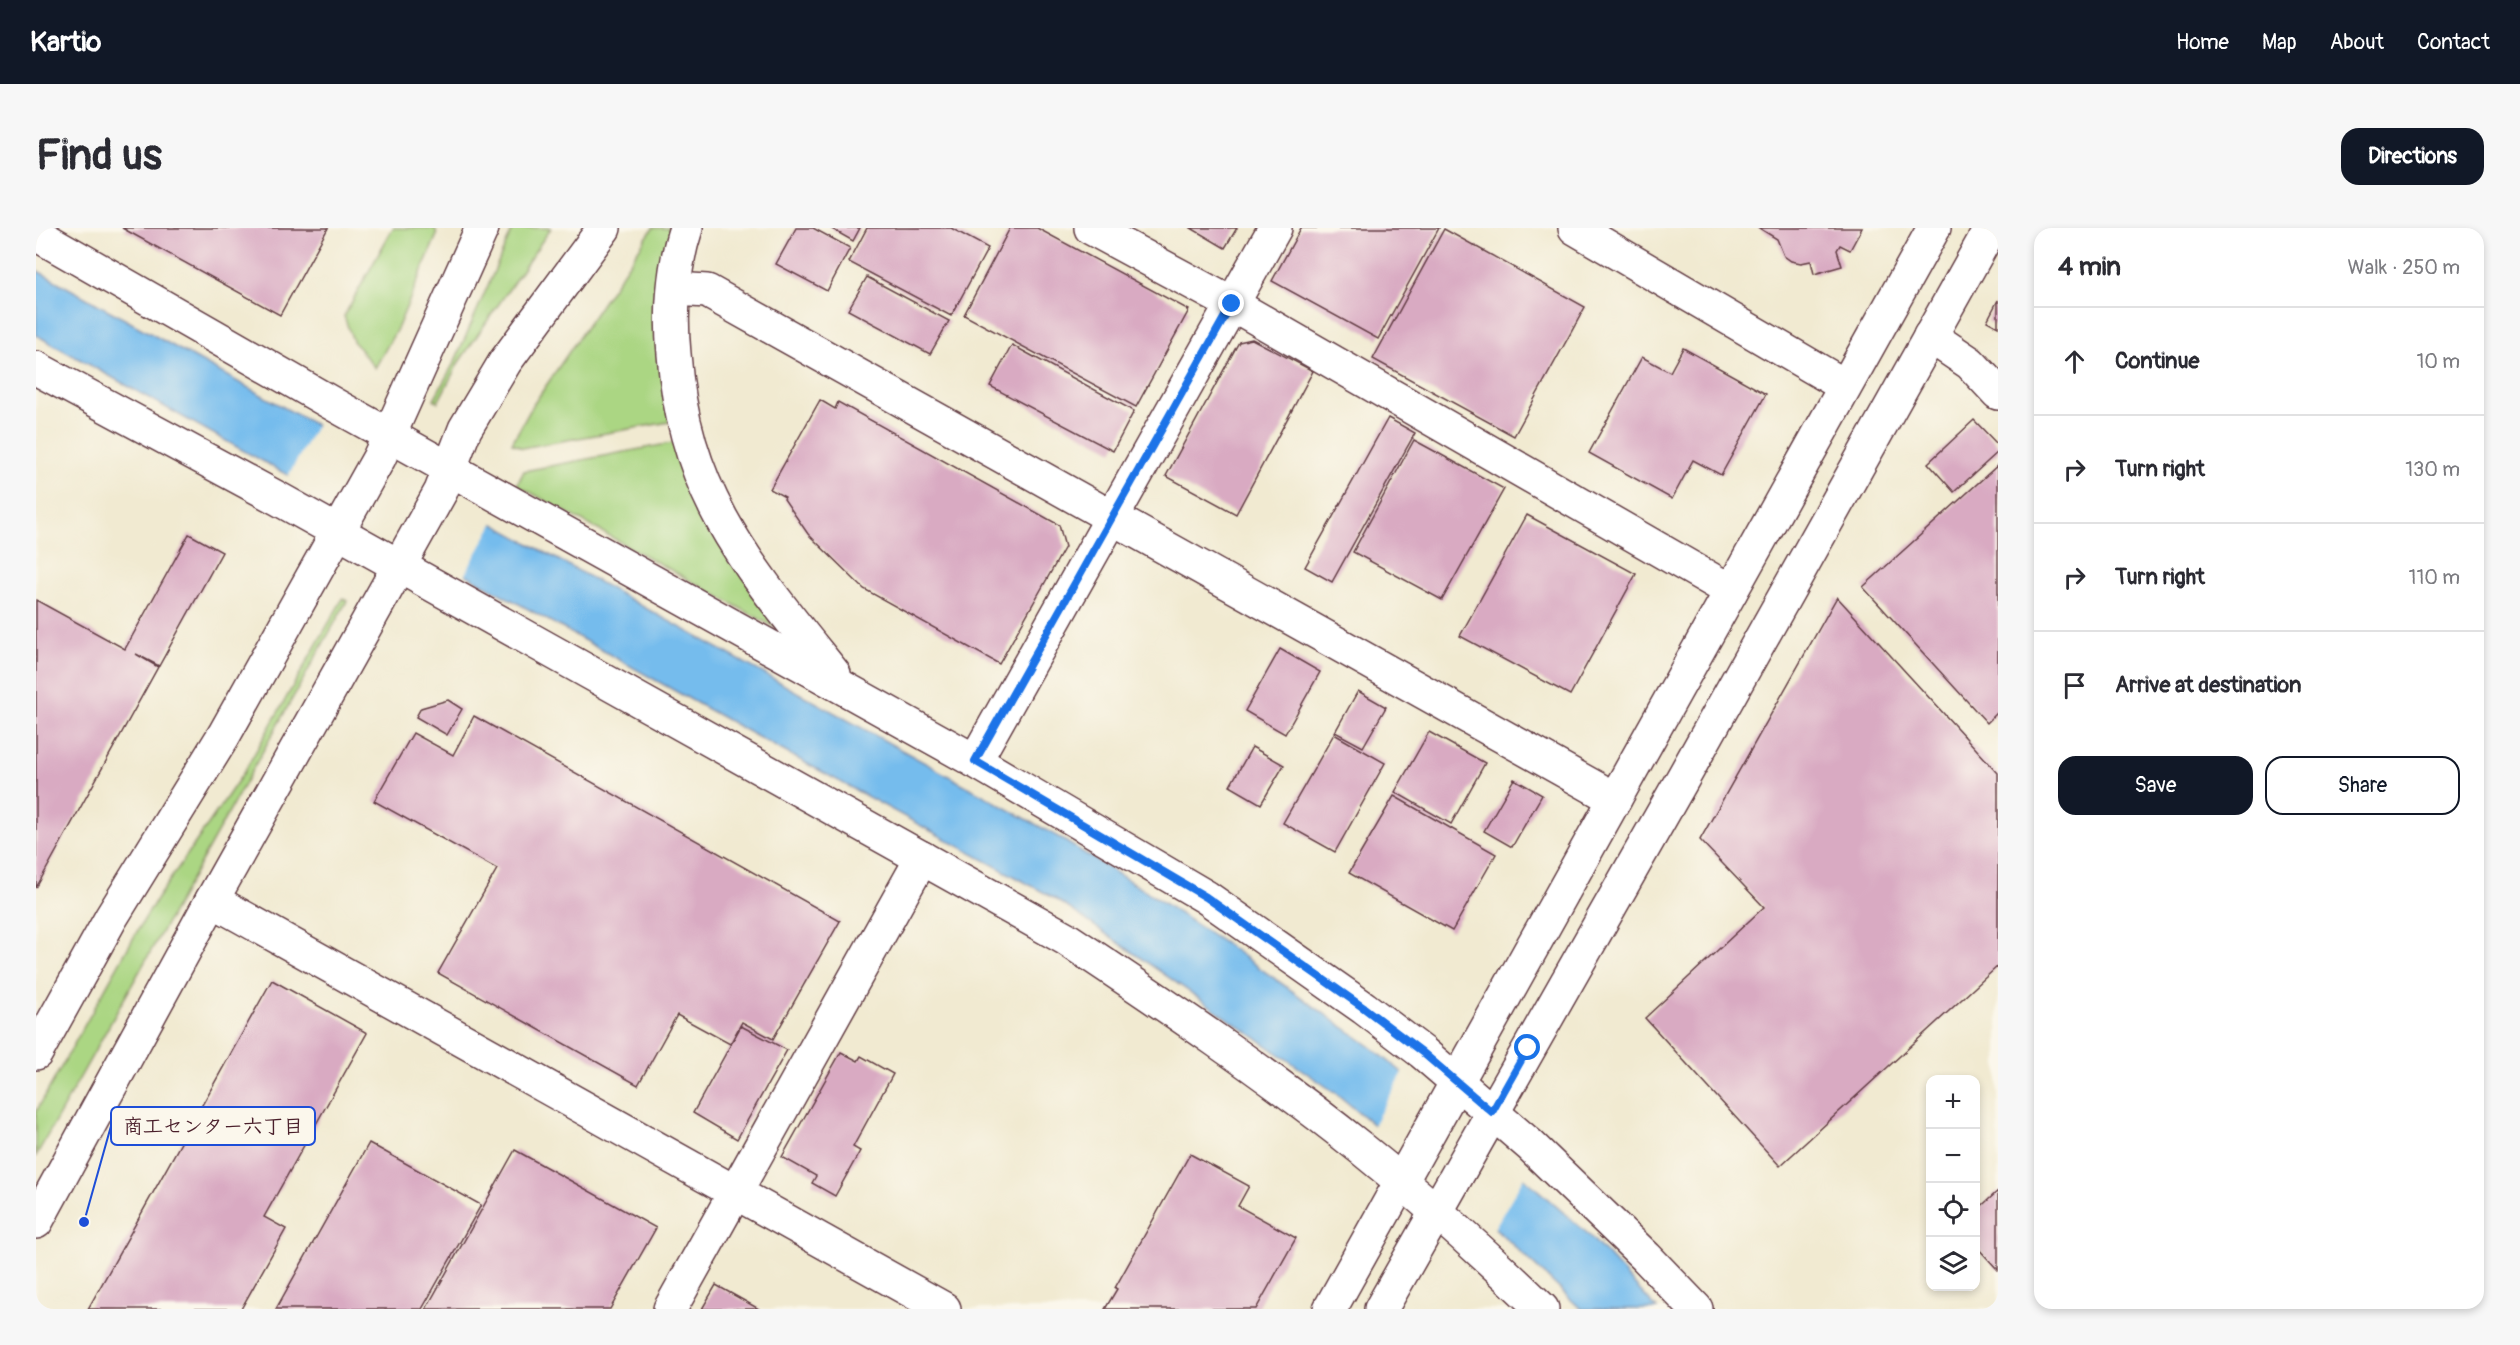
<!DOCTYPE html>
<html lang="en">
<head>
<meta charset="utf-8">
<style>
  :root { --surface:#fff; --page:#f7f7f7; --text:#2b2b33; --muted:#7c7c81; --line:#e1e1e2; --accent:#111827 }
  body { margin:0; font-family:Pangolin,"Klee One",sans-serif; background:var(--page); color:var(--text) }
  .controls { position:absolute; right:18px; bottom:18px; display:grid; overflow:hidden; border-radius:12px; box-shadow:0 3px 9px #0003 }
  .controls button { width:54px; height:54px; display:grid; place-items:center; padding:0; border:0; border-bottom:2px solid var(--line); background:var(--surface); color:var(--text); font:30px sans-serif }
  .stop { position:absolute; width:18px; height:18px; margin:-14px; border:4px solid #1a73e8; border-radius:50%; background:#fff }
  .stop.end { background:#1a73e8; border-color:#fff; box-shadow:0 2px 6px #0008 }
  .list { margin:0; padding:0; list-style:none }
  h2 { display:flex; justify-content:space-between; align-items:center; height:78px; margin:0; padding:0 24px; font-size:26px }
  h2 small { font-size:20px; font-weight:400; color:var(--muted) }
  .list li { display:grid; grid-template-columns:39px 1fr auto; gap:18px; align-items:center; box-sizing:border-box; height:108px; padding:0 24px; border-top:2px solid var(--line) }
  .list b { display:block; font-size:22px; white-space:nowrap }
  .list em { font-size:20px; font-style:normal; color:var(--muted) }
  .actions { display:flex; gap:12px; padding:18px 24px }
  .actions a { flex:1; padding:14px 0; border:2px solid var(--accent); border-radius:18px; text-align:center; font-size:21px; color:var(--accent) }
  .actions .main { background:var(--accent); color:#fff }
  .icon { flex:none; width:33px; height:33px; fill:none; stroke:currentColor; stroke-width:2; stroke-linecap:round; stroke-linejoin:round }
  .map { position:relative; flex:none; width:1962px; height:1081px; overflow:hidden; border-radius:18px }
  header { display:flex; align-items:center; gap:36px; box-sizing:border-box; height:84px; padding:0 30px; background:var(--accent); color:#fff }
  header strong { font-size:28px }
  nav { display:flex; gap:33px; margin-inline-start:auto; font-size:21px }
  .intro { display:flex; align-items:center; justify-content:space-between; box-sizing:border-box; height:144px; padding:0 36px }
  h1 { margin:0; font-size:42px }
  .button { padding:15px 27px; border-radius:18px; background:var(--accent); color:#fff; font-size:21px; font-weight:700 }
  main { display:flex; gap:36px; padding:0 36px }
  aside { flex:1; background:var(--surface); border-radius:18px; box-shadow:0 3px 9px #0003 }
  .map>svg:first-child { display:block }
  .green { fill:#abd683; stroke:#7a7a57; stroke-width:1.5 }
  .water { fill:#75bced; stroke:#606e8c; stroke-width:1.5 }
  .pier { fill:#f1ead1 }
  .building { fill:#d9aac2 }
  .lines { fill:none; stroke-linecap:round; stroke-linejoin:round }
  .minor-casing { stroke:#633d44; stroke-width:36 }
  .tertiary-casing { stroke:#633d44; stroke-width:36 }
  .minor { stroke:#fff; stroke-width:33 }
  .tertiary { stroke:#fff; stroke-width:33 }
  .route { stroke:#1a73e8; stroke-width:8 }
  .leader { fill:none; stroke:#1d4ed8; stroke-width:2 }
  .callout-dot { fill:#1d4ed8; stroke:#fbf7ec; stroke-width:2 }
  .callout { fill:#fbf7ec; stroke:#1d4ed8; stroke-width:2 }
  .callout-label { font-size:20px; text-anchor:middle; font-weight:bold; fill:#4a1f2b }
</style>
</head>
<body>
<header>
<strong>Kartio</strong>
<nav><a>Home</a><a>Map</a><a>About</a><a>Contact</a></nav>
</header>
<div class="intro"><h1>Find us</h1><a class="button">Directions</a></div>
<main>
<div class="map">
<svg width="1962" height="1081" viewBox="0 0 1962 1081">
  <rect width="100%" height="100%" fill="#fbf7ec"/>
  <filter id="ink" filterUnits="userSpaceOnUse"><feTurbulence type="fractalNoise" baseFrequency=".0167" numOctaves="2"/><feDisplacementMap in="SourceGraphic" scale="12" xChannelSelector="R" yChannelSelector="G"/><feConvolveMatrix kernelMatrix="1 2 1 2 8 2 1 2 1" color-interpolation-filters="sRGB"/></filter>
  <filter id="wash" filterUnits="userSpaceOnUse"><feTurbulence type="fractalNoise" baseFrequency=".008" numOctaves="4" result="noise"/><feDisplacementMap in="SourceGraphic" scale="24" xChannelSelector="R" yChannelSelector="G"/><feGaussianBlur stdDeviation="1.35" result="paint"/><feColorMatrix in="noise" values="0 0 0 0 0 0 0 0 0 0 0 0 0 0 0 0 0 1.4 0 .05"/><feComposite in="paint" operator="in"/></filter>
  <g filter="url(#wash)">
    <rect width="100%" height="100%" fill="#f1ead1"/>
    <g class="green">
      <path d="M 357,0 L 399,0 L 401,7 L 362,99 L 339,140 L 317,113 L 308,88 Z"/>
      <path d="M 477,0 L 515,0 L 423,134 L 402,174 L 398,171 L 419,133 Z"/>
      <path d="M 617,0 L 636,0 L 633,194 L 486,220 L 476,215 L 497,177 Z"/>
      <path d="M 641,214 L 740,397 L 738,399 L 481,257 L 488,243 Z"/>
      <path d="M 307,370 L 311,373 L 0,928 L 0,884 L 102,702 L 120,672 L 208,544 Z"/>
    </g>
    <path class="water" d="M 0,42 L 1019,607 L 1108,662 L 1194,719 L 1334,818 L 1378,854 L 1551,1005 L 1621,1081 L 1545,1081 L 1460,1001 L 1301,866 L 1018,670 L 718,507 L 0,107 Z"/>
    <g class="pier">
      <path d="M 281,196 L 458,294 L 428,348 L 251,250 Z"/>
      <path d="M 1368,843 L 1489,947 L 1458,1001 L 1336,899 Z"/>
    </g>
    <g id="blocks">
      <g class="building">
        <path d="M 86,0 L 292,0 L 244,87 Z"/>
        <path d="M 760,0 L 777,0 L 814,20 L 791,63 L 740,36 Z"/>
        <path d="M 794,0 L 824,0 L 817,13 Z"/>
        <path d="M 831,0 L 915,0 L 952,20 L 915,88 L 813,34 Z"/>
        <path d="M 974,0 L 1001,0 L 1153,82 L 1100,179 L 928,87 Z"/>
        <path d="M 1155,0 L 1201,0 L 1189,20 Z"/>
        <path d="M 1265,0 L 1403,0 L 1342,111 L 1236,53 Z"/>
        <path d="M 1723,0 L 1826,0 L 1814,22 L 1804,17 L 1801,22 L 1806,38 L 1778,46 L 1775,33 L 1765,35 L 1755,33 L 1748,28 L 1741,11 Z"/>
        <path d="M 1408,1 L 1549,79 L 1478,208 L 1337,131 Z"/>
        <path d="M 831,49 L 913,93 L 894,126 L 812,82 Z"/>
        <path d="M 1962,72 L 1962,99 L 1951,93 Z"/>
        <path d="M 1216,111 L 1277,143 L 1200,286 L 1130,248 L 1203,114 Z"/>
        <path d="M 976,117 L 1098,183 L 1077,223 L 954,158 Z"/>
        <path d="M 1647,120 L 1730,166 L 1685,247 L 1657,232 L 1636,271 L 1553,225 L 1606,129 L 1634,144 Z"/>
        <path d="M 784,172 L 799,181 L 802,174 L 1023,297 L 1029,319 L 963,436 L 828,361 L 772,306 L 748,271 L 749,269 L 734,261 Z"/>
        <path d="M 1352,190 L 1379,205 L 1296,354 L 1269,339 Z"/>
        <path d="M 1938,192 L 1962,217 L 1962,224 L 1918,264 L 1892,235 Z"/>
        <path d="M 1378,212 L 1468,261 L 1406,372 L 1317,324 Z"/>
        <path d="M 1962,237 L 1962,484 L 1951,495 L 1827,359 Z"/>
        <path d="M 1491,287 L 1600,346 L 1534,467 L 1424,408 Z"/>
        <path d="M 153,306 L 186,324 L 123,438 L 100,426 L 122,439 L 0,660 L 0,372 L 89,421 Z"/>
        <path d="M 1801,369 L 1962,545 L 1962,738 L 1744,938 L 1609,790 L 1728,679 L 1664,612 Z"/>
        <path d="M 1244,421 L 1284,444 L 1249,506 L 1209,483 Z"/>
        <path d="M 1322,463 L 1350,479 L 1327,519 L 1299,504 Z"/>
        <path d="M 412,472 L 426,481 L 411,507 L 380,489 L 385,480 Z"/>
        <path d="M 438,488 L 804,693 L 737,811 L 706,794 L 694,816 L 641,787 L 602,857 L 402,745 L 461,641 L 338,573 L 377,505 L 417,527 Z"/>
        <path d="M 1393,504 L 1449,535 L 1415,596 L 1359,564 Z"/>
        <path d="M 1298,506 L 1349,535 L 1299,624 L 1247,595 Z"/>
        <path d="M 1216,519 L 1248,537 L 1225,576 L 1194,558 Z"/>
        <path d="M 1478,551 L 1506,567 L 1476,619 L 1448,603 Z"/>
        <path d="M 1358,568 L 1460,626 L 1416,703 L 1313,645 Z"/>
        <path d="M 236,752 L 331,805 L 228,989 L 250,1001 L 205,1081 L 52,1081 Z"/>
        <path d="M 705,798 L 751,822 L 701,911 L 657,885 Z"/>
        <path d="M 805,824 L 822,833 L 825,828 L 857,846 L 817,919 L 824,923 L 799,968 L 776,955 L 780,948 L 746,929 Z"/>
        <path d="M 333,915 L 445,977 L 386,1081 L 240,1081 Z"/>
        <path d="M 479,922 L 620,1000 L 574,1081 L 390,1081 Z"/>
        <path d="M 1154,926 L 1213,958 L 1202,978 L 1260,1010 L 1220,1081 L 1069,1081 L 1081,1061 L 1079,1060 Z"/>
        <path d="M 1962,963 L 1962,1042 L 1940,1018 L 1940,983 Z"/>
        <path d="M 680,1057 L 723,1081 L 666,1081 Z"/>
      </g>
    </g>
  </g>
  <g filter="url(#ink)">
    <use href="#blocks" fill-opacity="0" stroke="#633d44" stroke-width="1.5"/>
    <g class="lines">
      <defs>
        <g id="minor">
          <path d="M 650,0 C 637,39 634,86 638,126 C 648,267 714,341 798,446"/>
          <path d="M 1055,0 L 1196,76 L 1695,363"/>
          <path d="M 0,6 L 297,176 L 939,533 L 1170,669 L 1328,780 L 1386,824 L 1494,917 L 1610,1029 L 1660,1081"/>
          <path d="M 0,140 L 243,271 L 1029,710 C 1130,777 1231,845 1326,921 C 1388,971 1448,1025 1506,1081"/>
          <path d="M 939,533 L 1239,0"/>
        </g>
        <g id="tertiary">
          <path d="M 1539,0 L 1809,158"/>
          <path d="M 639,61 L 671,63 L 1579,571"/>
          <path d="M 1894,108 L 1934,135 L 1962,165"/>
          <path d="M 176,672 L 908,1081"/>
          <path d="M 0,825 L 75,690 L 188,507 L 343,230 L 446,0"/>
          <path d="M 0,994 L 176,672 L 405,263 L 429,201 L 469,134 L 568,0"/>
          <path d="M 634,1081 L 886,630"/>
          <path d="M 1294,1081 L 1898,0"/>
          <path d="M 1345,1081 L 1647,550 L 1955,0"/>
        </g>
      </defs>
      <use href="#minor" class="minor-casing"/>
      <use href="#tertiary" class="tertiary-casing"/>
      <use href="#minor" class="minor"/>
      <use href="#tertiary" class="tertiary"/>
    </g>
  </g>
  <g class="lines" filter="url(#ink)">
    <path class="route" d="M 1196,76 L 939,533 L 1170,669 L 1328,780 L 1386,824 L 1456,884 L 1492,820"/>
  </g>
  <path class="leader" d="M48 994L75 898"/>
  <circle class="callout-dot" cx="48" cy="994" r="6"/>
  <rect class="callout" x="75" y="879" width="204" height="38" rx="6"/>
  <g class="callout-label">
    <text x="177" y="905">商工センター六丁目</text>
  </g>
</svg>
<div class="controls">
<button>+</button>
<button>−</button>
<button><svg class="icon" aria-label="locate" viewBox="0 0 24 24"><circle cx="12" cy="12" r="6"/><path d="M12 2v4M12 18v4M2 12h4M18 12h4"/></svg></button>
<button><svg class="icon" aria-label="layers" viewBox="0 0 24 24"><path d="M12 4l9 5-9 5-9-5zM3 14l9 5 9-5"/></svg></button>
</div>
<div class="stop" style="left:1492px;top:820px"></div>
<div class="stop end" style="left:1196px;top:76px"></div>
</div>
<aside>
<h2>4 min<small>Walk · 250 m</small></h2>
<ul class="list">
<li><svg class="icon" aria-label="ahead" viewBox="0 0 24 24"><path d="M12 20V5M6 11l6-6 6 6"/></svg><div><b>Continue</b></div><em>10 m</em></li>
<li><svg class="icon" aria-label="right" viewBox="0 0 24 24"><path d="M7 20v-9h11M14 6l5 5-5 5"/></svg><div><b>Turn right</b></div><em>130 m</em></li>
<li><svg class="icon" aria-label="right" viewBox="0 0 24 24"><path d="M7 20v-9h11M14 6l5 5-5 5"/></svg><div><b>Turn right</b></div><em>110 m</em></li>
<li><svg class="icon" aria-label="arrive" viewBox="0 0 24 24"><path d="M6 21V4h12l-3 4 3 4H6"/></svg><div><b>Arrive at destination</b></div></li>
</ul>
<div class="actions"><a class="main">Save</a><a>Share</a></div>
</aside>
</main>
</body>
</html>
